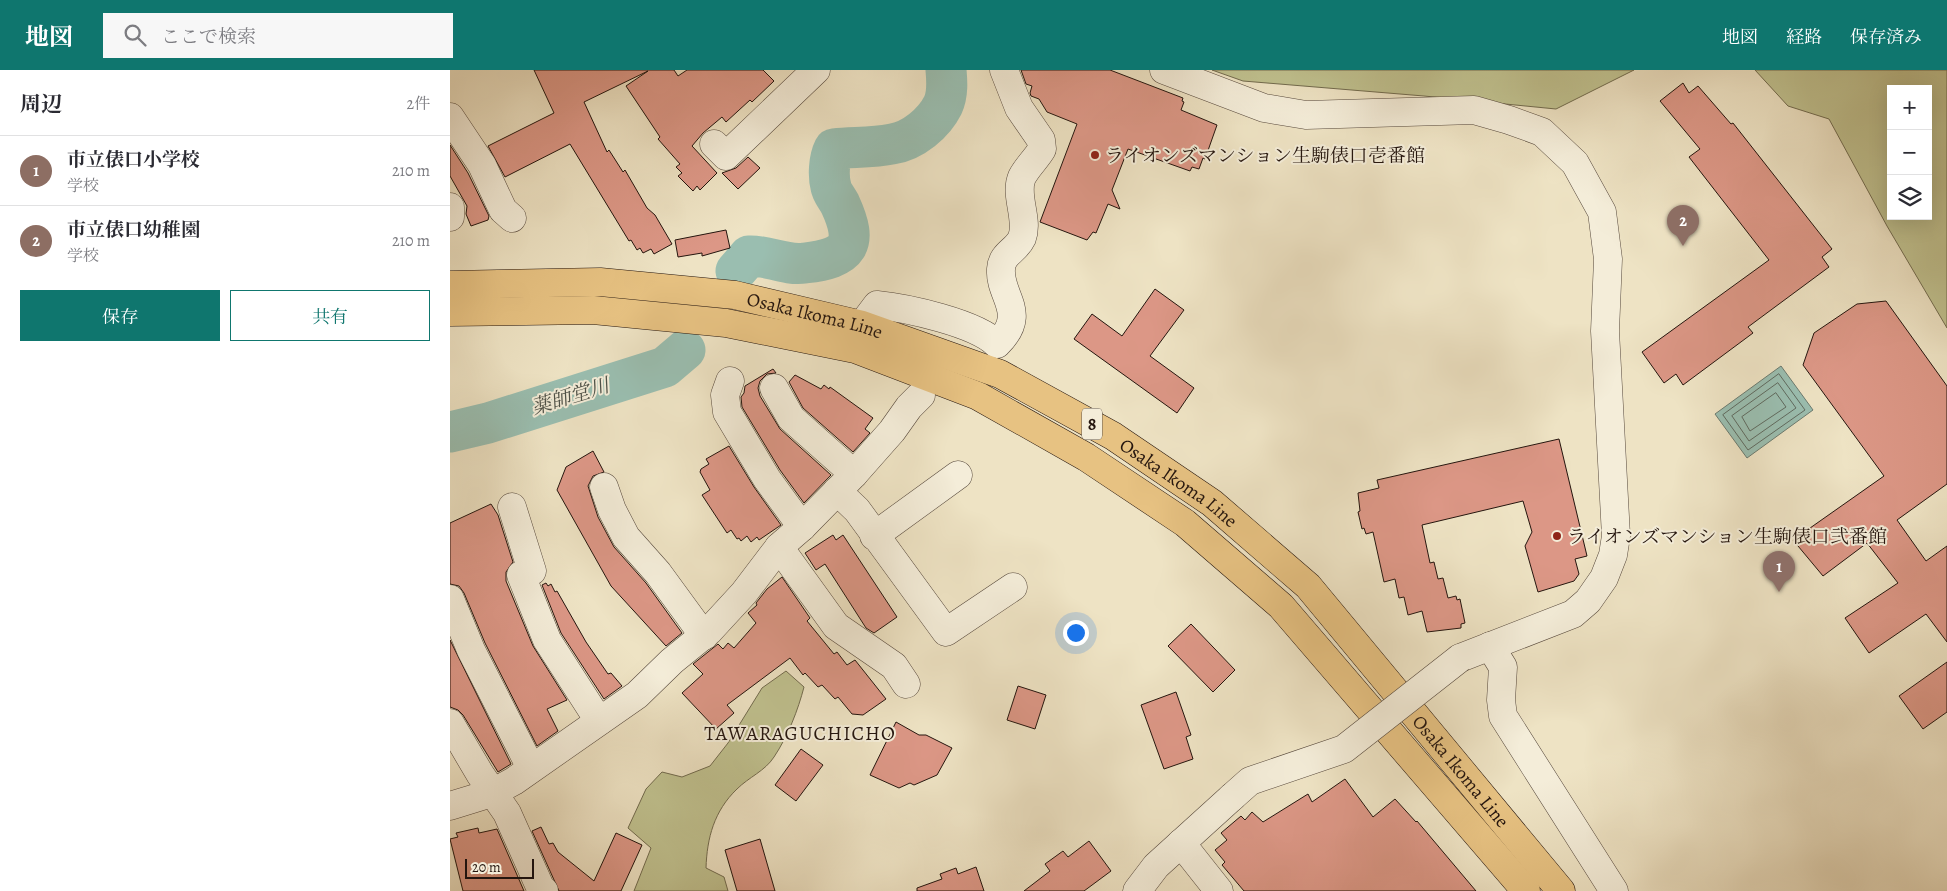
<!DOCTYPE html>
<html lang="ja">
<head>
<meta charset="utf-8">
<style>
  :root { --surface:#fff; --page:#f7f7f7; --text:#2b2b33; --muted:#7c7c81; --line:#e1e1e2; --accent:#0f766e }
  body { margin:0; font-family:Alegreya,"Noto Serif JP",serif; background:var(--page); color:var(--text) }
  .controls { position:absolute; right:15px; top:15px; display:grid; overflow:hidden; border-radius:0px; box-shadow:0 5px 20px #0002 }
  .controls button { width:45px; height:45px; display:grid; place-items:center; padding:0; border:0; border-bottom:1px solid var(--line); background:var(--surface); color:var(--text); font:25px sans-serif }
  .scale { position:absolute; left:15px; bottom:12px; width:69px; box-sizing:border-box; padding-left:5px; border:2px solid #24150e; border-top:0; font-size:14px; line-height:18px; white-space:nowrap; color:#24150e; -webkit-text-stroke:4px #f4edd9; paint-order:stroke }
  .you { position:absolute; left:625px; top:562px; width:18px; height:18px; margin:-12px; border:4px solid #fff; border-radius:50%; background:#1a73e8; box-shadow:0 0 0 8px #1a73e833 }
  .badge { display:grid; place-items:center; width:32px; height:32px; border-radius:50%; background:var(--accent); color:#fff; font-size:16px; font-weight:700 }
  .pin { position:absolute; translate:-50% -41px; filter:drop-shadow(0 1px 2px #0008) }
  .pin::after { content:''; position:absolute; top:26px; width:18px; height:15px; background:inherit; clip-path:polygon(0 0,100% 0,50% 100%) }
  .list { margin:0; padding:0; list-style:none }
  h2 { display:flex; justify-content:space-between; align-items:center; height:65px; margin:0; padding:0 20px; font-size:21px }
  h2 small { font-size:16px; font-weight:400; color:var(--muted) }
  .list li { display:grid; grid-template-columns:32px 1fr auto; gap:15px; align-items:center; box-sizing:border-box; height:70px; padding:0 20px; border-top:1px solid var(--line) }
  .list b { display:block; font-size:19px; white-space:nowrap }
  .list p { margin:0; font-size:16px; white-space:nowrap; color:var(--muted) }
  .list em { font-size:16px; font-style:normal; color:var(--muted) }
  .actions { display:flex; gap:10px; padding:15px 20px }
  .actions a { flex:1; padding:11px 0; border:1px solid var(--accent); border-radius:0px; text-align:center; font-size:18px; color:var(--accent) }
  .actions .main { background:var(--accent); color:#fff }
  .icon { flex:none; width:28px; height:28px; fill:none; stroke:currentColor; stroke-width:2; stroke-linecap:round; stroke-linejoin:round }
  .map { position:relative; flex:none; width:1497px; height:821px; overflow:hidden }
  header { display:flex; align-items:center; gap:30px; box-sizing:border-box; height:70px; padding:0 25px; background:var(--accent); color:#fff }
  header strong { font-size:24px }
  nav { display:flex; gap:28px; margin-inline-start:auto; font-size:18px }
  .search { width:350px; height:45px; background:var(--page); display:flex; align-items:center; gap:12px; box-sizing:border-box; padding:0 18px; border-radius:0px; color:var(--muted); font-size:19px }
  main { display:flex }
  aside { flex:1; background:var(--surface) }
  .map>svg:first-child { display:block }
  .green { fill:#c0c18f; stroke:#726b4e; fill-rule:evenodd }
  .water { fill:#9abeb0; stroke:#6b7a6f }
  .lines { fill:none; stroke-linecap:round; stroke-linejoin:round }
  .shore { stroke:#5f6a5f; stroke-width:1 }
  .river { stroke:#9abeb0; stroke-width:41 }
  .building { fill:#dc9786; stroke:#24150e }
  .minor-casing { stroke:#56483c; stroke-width:29 }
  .major-casing { stroke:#24150e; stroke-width:29 }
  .minor { stroke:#f4edd9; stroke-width:28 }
  .major { stroke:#e7c282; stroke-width:28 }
  .minor-bridge-casing { stroke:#56483c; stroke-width:29; stroke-linecap:butt }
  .minor-bridge { stroke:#f4edd9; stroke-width:28 }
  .poi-dot { fill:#8f2418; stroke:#f4edd9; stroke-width:2 }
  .labels { text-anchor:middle; stroke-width:4; stroke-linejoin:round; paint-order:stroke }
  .shield { fill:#f4edd9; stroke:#62564b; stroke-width:1 }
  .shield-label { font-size:18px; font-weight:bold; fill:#24150e }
  .poi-label { font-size:19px; fill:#24150e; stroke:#f4edd9; text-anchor:start }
  .street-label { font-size:19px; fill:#24150e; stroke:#f4edd9 }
  .water-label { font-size:20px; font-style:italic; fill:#4d5047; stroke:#f4edd9 }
  .neighbourhood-label { font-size:20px; letter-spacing:1px; fill:#24150e; stroke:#f4edd9 }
</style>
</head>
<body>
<header>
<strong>地図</strong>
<div class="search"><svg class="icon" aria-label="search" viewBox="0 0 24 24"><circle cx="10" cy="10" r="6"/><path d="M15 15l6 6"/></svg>ここで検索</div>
<nav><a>地図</a><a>経路</a><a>保存済み</a></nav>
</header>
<main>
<aside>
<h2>周辺<small>2件</small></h2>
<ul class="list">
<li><span class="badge" style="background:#8d6e63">1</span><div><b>市立俵口小学校</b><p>学校</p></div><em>210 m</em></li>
<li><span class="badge" style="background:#8d6e63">2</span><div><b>市立俵口幼稚園</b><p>学校</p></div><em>210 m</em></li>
</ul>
<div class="actions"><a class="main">保存</a><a>共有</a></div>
</aside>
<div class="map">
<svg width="1497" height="821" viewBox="0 0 1497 821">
  <rect width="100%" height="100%" fill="#eee3c4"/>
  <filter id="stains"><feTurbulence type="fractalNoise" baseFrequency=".004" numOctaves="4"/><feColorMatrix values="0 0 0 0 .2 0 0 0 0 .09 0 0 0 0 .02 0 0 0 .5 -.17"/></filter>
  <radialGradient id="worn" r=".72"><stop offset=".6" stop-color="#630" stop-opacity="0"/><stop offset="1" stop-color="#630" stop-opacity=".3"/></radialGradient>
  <g class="green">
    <path d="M 762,0 L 1184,0 L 1106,39 L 974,26 L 793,11 Z"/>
    <path d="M 1305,0 L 1497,0 L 1497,258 L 1437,156 L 1379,49 L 1338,36 ZM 1441,19 L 1478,19 L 1478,146 L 1441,146 Z"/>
    <path d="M 336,601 L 354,617 C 348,640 338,666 324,687 C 315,701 299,707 287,719 C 264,741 257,768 256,798 L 274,807 L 278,821 L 184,821 L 201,778 L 178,758 L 196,719 L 212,702 L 232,707 L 260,696 L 278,673 L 312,618 Z"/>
  </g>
  <path class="water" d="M 1331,296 L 1363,340 L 1297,388 L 1265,344 Z"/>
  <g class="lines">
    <g class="shore">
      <path d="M 1329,304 L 1355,340 L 1298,380 L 1273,345 Z"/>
      <path d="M 1328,313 L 1346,338 L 1299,371 L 1282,346 Z"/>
      <path d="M 1326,323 L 1336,337 L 1300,361 L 1292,347 Z"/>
    </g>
    <g class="river">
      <path d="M 286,201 L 299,186 C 318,185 335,196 355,193 C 399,188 409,175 390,134 C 387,128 382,123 381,117 C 378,106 379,89 384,79 C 403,77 423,78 442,74 C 463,71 484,53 493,35 C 498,24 497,11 496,0"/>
      <path d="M 0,362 L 38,353 L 215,297 L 235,280"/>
    </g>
  </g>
  <g class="building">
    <path d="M 84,0 L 224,0 L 228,6 L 237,0 L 313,0 L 324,11 L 302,32 L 300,30 L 276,52 L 272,47 L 253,63 L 242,76 L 267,103 L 250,120 L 247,116 L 243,121 L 228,106 L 232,103 L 226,97 L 230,94 L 208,69 L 210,67 L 176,16 L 198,1 L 134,32 L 157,82 L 159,80 L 173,102 L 175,100 L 197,138 L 205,145 L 222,174 L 204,184 L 201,179 L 193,183 L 190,178 L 187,180 L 181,170 L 179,171 L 120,74 L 55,107 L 38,76 L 104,43 Z"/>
    <path d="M 571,0 L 660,0 L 733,28 L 732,31 L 734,32 L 731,40 L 767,55 L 755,89 L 753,88 L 749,99 L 742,97 L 740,101 L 678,79 L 662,120 L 670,139 L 658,134 L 646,163 L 643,162 L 637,170 L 590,152 L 627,54 L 597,42 L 589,29 L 581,26 L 580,23 L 582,16 L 576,14 Z"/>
    <path d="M 1233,13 L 1239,23 L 1248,16 L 1281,54 L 1283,53 L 1382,179 L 1372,187 L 1379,197 L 1298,257 L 1303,263 L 1233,315 L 1226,304 L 1214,313 L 1192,282 L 1319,190 L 1239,87 L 1250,79 L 1210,31 Z"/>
    <path d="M 0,75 L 18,103 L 39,146 L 38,150 L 21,156 L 16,144 L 17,136 L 0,106 Z"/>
    <path d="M 298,87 L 310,98 L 288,119 L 272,103 L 286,98 Z"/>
    <path d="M 276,160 L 280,178 L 252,186 L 252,183 L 228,187 L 225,170 Z"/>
    <path d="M 705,219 L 734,240 L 700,286 L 744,318 L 727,343 L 624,269 L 642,244 L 672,266 Z"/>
    <path d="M 1436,231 L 1497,316 L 1497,414 L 1447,450 L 1476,491 L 1497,476 L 1497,572 L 1476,544 L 1419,583 L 1395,548 L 1448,513 L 1417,473 L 1373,506 L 1343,470 L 1434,406 L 1353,295 L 1364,263 L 1407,234 Z"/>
    <path d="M 323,299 L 326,303 L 317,304 L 310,311 L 308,318 L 310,326 L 330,359 L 381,405 L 354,433 L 330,400 L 292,337 L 291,327 L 294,323 L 295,316 Z"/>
    <path d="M 345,305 L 371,319 L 374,315 L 379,319 L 380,317 L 423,348 L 415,359 L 420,363 L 403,382 L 353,338 L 339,312 Z"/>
    <path d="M 1109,369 L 1137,486 L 1125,489 L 1129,504 L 1124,511 L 1088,522 L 1075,476 L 1082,462 L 1073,431 L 972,455 L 980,493 L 984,492 L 988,509 L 993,508 L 998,528 L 1006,526 L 1007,530 L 1010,529 L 1015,553 L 1011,554 L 1011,558 L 977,562 L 972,541 L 958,545 L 954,527 L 949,528 L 945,509 L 934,512 L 923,462 L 916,464 L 914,458 L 912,459 L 908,442 L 910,441 L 908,423 L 929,418 L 927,410 Z"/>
    <path d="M 279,376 L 304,417 L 331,455 L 309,470 L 307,467 L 301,472 L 297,466 L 291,471 L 289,468 L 287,469 L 281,460 L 277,463 L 252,425 L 260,420 L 250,402 L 251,399 L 259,394 L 256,389 Z"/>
    <path d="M 143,381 L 154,402 L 143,406 L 138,416 L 148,447 L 164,477 L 196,513 L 232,563 L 216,576 L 161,516 L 107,420 L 116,397 Z"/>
    <path d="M 41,434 L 48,445 L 63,492 L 56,502 L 56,511 L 83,576 L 117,630 L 97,639 L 108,661 L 87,676 L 35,573 L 14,523 L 9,516 L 0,514 L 0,453 Z"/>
    <path d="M 383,465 L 386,470 L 393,465 L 447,547 L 424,563 L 416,558 L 375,494 L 366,500 L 355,483 Z"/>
    <path d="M 332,507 L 360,548 L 357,551 L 384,584 L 387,582 L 397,595 L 405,590 L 436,629 L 413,645 L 402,644 L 388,627 L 385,629 L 372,615 L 368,617 L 355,603 L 353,605 L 340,588 L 277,635 L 284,643 L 266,659 L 232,623 L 253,604 L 243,594 L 268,574 L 273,579 L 278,573 L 284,578 L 306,553 L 298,543 L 307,535 L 306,533 L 317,519 Z"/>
    <path d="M 96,513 L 98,516 L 101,514 L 105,522 L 107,521 L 136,572 L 158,604 L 161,603 L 172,616 L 154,629 L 111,563 L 92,515 Z"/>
    <path d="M 741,554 L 785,600 L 763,622 L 718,576 Z"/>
    <path d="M 0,570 L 61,694 L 48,702 L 13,645 L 8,640 L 0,637 Z"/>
    <path d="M 1497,592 L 1497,642 L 1473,659 L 1449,626 Z"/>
    <path d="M 568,616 L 596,625 L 585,659 L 557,650 Z"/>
    <path d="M 726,622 L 741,665 L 736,667 L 743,689 L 714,699 L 691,635 Z"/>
    <path d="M 446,652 L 469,665 L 476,665 L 502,678 L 487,705 L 464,715 L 460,713 L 449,718 L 420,705 Z"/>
    <path d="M 351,679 L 373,695 L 346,731 L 325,715 Z"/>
    <path d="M 895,709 L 923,747 L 945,729 L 966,752 L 967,751 L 1026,821 L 794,821 L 772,795 L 775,792 L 765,780 L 777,770 L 771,763 L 791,746 L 795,750 L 802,742 L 813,752 L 858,724 L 862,732 Z"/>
    <path d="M 91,757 L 99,774 L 103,773 L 108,782 L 144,811 L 166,763 L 192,775 L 171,821 L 109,821 L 82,761 Z"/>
    <path d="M 28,758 L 29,763 L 47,759 L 74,821 L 13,821 L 0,769 L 8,767 L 6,763 Z"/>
    <path d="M 310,769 L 325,821 L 287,821 L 275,780 Z"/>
    <path d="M 639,771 L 661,801 L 634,821 L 574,821 L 600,801 L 595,794 L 613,781 L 618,787 Z"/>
    <path d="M 526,797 L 534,821 L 467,821 L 467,818 L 492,809 L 490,804 L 506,798 L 508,804 Z"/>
  </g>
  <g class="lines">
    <defs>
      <g id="minor">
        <path d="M 714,0 L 814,38 L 856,45 L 1024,40 L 1059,50 L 1092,62 L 1125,93 L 1152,142 L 1158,189 L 1155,261 L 1166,466 L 1163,485 L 1154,508 L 1138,531 L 1123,544 L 1010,588"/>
        <path d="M 0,47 L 32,95 L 53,140 L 62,148"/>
        <path d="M 264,74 L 276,86 L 366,0"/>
        <path d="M 0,137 L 0,147"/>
        <path d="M 412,255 L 427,235 C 457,238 526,253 547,274 C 579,243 549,227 551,199 C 552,183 566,181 572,168 C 579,149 564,125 572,107 C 577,97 587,88 592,79 L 591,70 L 569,38 L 554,0"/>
        <path d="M 280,311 L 275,325 L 277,342 L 317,409 L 352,457"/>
        <path d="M 324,318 L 341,348 L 404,404"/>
        <path d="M 154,417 L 162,440 L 176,467 L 208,503 L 254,566"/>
        <path d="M 387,421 L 407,440 L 496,562 L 563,517"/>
        <path d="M 62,437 L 82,501 L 71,505 L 97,570 L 149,651"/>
        <path d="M 424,466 L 508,405"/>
        <path d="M 329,477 L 386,556 L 444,596 L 456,614"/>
        <path d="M 0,529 L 21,580 L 81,698"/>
        <path d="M 1040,576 L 1053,597 L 1051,630 L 1053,646 L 1164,821"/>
        <path d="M 0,653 L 30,704 L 57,743 L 90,817 L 94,821"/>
        <path d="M 0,736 L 42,723 L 64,711 L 187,625 L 222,591 L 259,561 L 294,523 L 329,477 L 352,457 L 404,404 L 442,361 L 459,337 L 471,325"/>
        <path d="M 731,773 L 769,821"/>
        <path d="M 687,821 L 706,796 L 782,727"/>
      </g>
      <g id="major">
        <path id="s1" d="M 0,215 L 150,212 L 285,225 L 412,255 L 550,304 L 663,366 L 762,433 L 858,516 L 1111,821"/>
        <path d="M 0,242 L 143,240 L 276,253 L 405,279 L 528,326 L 636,387 L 735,453 L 831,536 L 1076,821"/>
      </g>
    </defs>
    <use href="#minor" class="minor-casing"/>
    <use href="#major" class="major-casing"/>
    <use href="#minor" class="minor"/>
    <use href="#major" class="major"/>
    <defs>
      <path id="minor-bridge" d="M 782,727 L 800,711 L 894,679 L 1010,588"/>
    </defs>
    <use href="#minor-bridge" class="minor-bridge-casing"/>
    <use href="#minor-bridge" class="minor-bridge"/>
  </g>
  <g class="poi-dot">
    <circle cx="645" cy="85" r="5"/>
    <circle cx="1107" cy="466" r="5"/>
  </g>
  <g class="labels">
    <rect class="shield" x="632" y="338.5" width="20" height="31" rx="4"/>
    <g class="shield-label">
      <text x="642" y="360">8</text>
    </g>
    <g class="poi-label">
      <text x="655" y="92">ライオンズマンション生駒俵口壱番館</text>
      <text x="1117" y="473">ライオンズマンション生駒俵口弐番館</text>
    </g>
    <g class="street-label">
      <text dy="7" stroke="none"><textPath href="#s1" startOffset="368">Osaka Ikoma Line</textPath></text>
      <text dy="7" stroke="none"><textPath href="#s1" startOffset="772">Osaka Ikoma Line</textPath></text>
      <text dy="7" stroke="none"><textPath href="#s1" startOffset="1178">Osaka Ikoma Line</textPath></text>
    </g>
    <g class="water-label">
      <text transform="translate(120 326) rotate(-17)" y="7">薬師堂川</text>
    </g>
    <g class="neighbourhood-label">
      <text x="350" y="670">TAWARAGUCHICHO</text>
    </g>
  </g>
  <rect width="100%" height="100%" filter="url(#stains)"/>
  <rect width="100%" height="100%" fill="url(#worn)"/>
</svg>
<div class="controls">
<button>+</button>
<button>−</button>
<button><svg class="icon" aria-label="layers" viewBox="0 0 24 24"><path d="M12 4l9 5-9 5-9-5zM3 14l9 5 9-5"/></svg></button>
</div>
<div class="scale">20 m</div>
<div class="you"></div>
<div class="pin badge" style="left:1329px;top:522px;background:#8d6e63">1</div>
<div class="pin badge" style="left:1233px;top:176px;background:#8d6e63">2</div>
</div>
</main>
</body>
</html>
